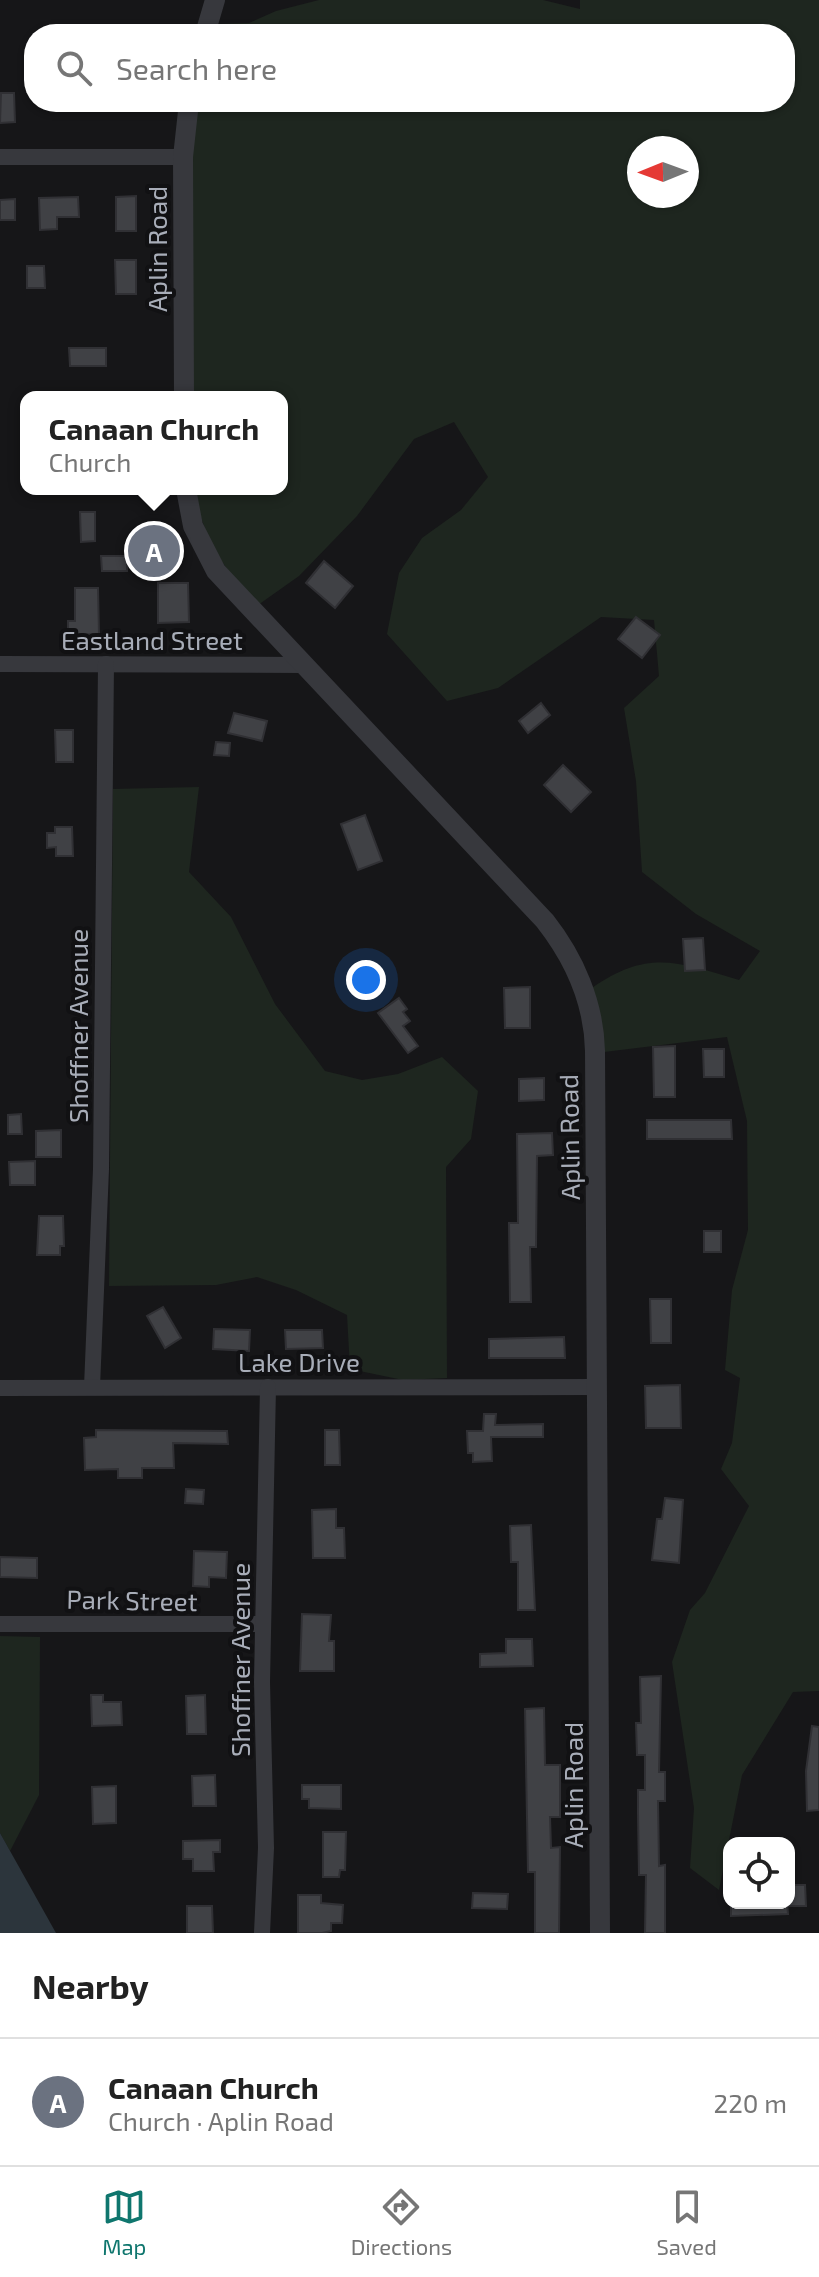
<!DOCTYPE html>
<html lang="en">
<head>
<meta charset="utf-8">
<style>
  :root { --surface:#fff; --page:#f2f2f2; --text:#222; --muted:#767676; --line:#e0e0e0; --accent:#0f766e }
  body { margin:0; font-family:"Exo 2",sans-serif; background:var(--page); color:var(--text) }
  .controls { position:absolute; right:24px; bottom:24px; display:grid; overflow:hidden; border-radius:16px; box-shadow:0 2px 6px #0004 }
  .controls button { width:72px; height:72px; display:grid; place-items:center; padding:0; border:0; border-bottom:2px solid var(--line); background:var(--surface); color:var(--text); font:40px sans-serif }
  .compass { position:absolute; left:627px; top:136px; width:72px; height:72px; border-radius:50%; background:var(--surface); box-shadow:0 2px 6px #0004; rotate:269deg }
  .you { position:absolute; left:366px; top:980px; width:28px; height:28px; margin:-20px; border:6px solid #fff; border-radius:50%; background:#1a73e8; box-shadow:0 0 0 12px #1a73e833 }
  .badge { display:grid; place-items:center; width:52px; height:52px; border-radius:50%; background:var(--accent); color:#fff; font-size:26px; font-weight:700 }
  .pin { position:absolute; translate:-50% -50%; border:4px solid #fff; box-shadow:0 2px 8px #0006 }
  .popup { position:absolute; left:20px; top:391px; width:268px; height:104px; box-sizing:border-box; display:grid; place-content:center; border-radius:16px; background:var(--surface); filter:drop-shadow(0 2px 6px #0005); font-size:26px; white-space:nowrap; color:var(--muted) }
  .popup b { font-size:30px; color:var(--text) }
  .popup::after { content:''; position:absolute; left:50%; top:100%; margin-left:-16px; border:16px solid transparent; border-top-color:var(--surface) }
  .list { margin:0; padding:0; list-style:none }
  h2 { display:flex; justify-content:space-between; align-items:center; height:104px; margin:0; padding:0 32px; font-size:34px }
  h2 small { font-size:26px; font-weight:400; color:var(--muted) }
  .list li { display:grid; grid-template-columns:52px 1fr auto; gap:24px; align-items:center; box-sizing:border-box; height:128px; padding:0 32px; border-top:2px solid var(--line) }
  .list b { display:block; font-size:30px; white-space:nowrap }
  .list p { margin:0; font-size:26px; white-space:nowrap; color:var(--muted) }
  .list em { font-size:26px; font-style:normal; color:var(--muted) }
  .icon { flex:none; width:44px; height:44px; fill:none; stroke:currentColor; stroke-width:2; stroke-linecap:round; stroke-linejoin:round }
  .map { position:relative; flex:none; width:819px; height:1933px; overflow:hidden }
  .search { position:absolute; background:var(--surface); box-shadow:0 2px 6px #0004; left:24px; right:24px; top:24px; height:88px; display:flex; align-items:center; gap:20px; box-sizing:border-box; padding:0 28px; border-radius:32px; color:var(--muted); font-size:30px }
  .sheet { height:232px; background:var(--surface) }
  nav { display:flex; justify-content:space-around; align-items:center; box-sizing:border-box; height:112px; border-top:2px solid var(--line); background:var(--surface); font-size:22px; color:var(--muted) }
  nav a { display:grid; justify-items:center; gap:4px }
  nav .on { color:var(--accent) }
  .map>svg:first-child { display:block }
  .green { fill:#1e261f; fill-rule:evenodd }
  .water { fill:#2c353c }
  .building { fill:#404145; stroke:#303034; stroke-width:2 }
  .lines { fill:none; stroke-linecap:round; stroke-linejoin:round }
  .minor { stroke:#37383d; stroke-width:16 }
  .tertiary { stroke:#37383d; stroke-width:20 }
  .labels { text-anchor:middle; stroke-width:8; stroke-linejoin:round; paint-order:stroke }
  .street-label { font-size:26px; fill:#a8adb8; stroke:#111113 }
</style>
</head>
<body>
<div class="map">
<svg width="819" height="1933" viewBox="0 0 819 1933">
  <rect width="100%" height="100%" fill="#161618"/>
  <g class="green">
    <path d="M 319,0 L 543,0 L 580,9 L 580,0 L 819,0 L 819,1691 L 793,1692 L 742,1775 L 719,1890 L 690,1868 L 694,1808 L 672,1662 L 690,1610 L 705,1593 L 749,1506 L 721,1469 L 732,1443 L 740,1378 L 725,1370 L 732,1290 L 748,1230 L 747,1121 L 727,1037 L 604,1052 L 592,988 C 648,949 678,962 739,980 L 760,951 L 696,914 L 642,872 L 636,781 L 624,708 L 659,676 L 654,620 L 601,617 L 498,688 L 447,701 L 387,634 L 399,573 L 422,538 L 461,510 L 488,477 L 454,422 L 414,439 L 357,516 L 299,576 L 258,605 C 222,567 204,541 194,489 L 282,489 L 282,397 L 192,397 L 192,158 L 197,102 L 785,102 L 785,34 L 213,34 L 217,24 L 249,23 L 276,11 ZM 639,148 L 687,148 L 687,196 L 639,196 Z"/>
    <path d="M 199,787 L 189,872 L 231,917 L 275,1004 L 325,1071 L 362,1080 L 398,1074 L 442,1057 L 478,1091 L 471,1139 L 446,1167 L 447,1378 L 403,1380 L 350,1369 L 347,1315 L 296,1290 L 257,1277 L 216,1285 L 109,1286 L 113,789 Z"/>
    <path d="M 0,1636 L 40,1637 L 39,1795 L 10,1851 L 0,1833 Z"/>
  </g>
  <path class="water" d="M 0,1833 L 56,1933 L 0,1933 Z"/>
  <g class="building">
    <path d="M 1,93 L 14,93 L 15,122 L 0,123 Z"/>
    <path d="M 136,196 L 136,231 L 116,231 L 116,197 Z"/>
    <path d="M 78,197 L 79,217 L 57,217 L 57,229 L 40,230 L 39,198 Z"/>
    <path d="M 15,199 L 15,220 L 0,220 L 0,200 Z"/>
    <path d="M 115,260 L 136,260 L 136,294 L 116,294 Z"/>
    <path d="M 27,266 L 44,266 L 45,288 L 27,288 Z"/>
    <path d="M 69,348 L 106,348 L 106,366 L 70,366 Z"/>
    <path d="M 80,512 L 95,512 L 95,541 L 81,542 Z"/>
    <path d="M 101,556 L 127,556 L 127,571 L 102,571 Z"/>
    <path d="M 324,561 L 353,586 L 335,608 L 306,583 Z"/>
    <path d="M 158,583 L 188,583 L 189,622 L 158,623 Z"/>
    <path d="M 75,588 L 98,588 L 99,634 L 68,635 L 68,621 L 75,621 Z"/>
    <path d="M 636,617 L 660,635 L 642,658 L 618,639 Z"/>
    <path d="M 541,703 L 550,715 L 528,733 L 519,721 Z"/>
    <path d="M 234,713 L 267,721 L 262,741 L 228,733 Z"/>
    <path d="M 55,730 L 73,730 L 73,762 L 56,762 Z"/>
    <path d="M 216,742 L 230,743 L 229,756 L 214,755 Z"/>
    <path d="M 563,765 L 591,792 L 571,812 L 544,785 Z"/>
    <path d="M 365,815 L 382,861 L 358,870 L 341,824 Z"/>
    <path d="M 55,827 L 72,827 L 73,856 L 56,856 L 56,847 L 47,848 L 47,833 L 55,833 Z"/>
    <path d="M 703,938 L 705,970 L 685,971 L 683,939 Z"/>
    <path d="M 530,987 L 530,1028 L 505,1028 L 504,988 Z"/>
    <path d="M 399,998 L 407,1009 L 403,1012 L 410,1021 L 403,1026 L 418,1046 L 408,1053 L 378,1013 Z"/>
    <path d="M 675,1046 L 675,1097 L 654,1097 L 653,1047 Z"/>
    <path d="M 703,1049 L 724,1049 L 724,1077 L 704,1077 Z"/>
    <path d="M 544,1078 L 544,1100 L 519,1101 L 519,1079 Z"/>
    <path d="M 21,1114 L 22,1134 L 8,1134 L 8,1115 Z"/>
    <path d="M 647,1120 L 731,1120 L 732,1139 L 647,1139 Z"/>
    <path d="M 61,1130 L 61,1157 L 36,1157 L 36,1131 Z"/>
    <path d="M 552,1133 L 553,1155 L 537,1156 L 536,1247 L 530,1247 L 531,1302 L 510,1302 L 509,1223 L 518,1223 L 517,1134 Z"/>
    <path d="M 35,1161 L 35,1185 L 10,1185 L 9,1162 Z"/>
    <path d="M 39,1216 L 63,1216 L 64,1246 L 60,1246 L 60,1255 L 37,1255 Z"/>
    <rect x="704" y="1231" width="17" height="21"/>
    <path d="M 650,1299 L 671,1299 L 671,1343 L 651,1343 Z"/>
    <path d="M 163,1307 L 181,1338 L 165,1348 L 147,1316 Z"/>
    <path d="M 214,1329 L 250,1330 L 249,1351 L 213,1349 Z"/>
    <path d="M 285,1330 L 322,1330 L 323,1348 L 286,1349 Z"/>
    <path d="M 564,1337 L 565,1358 L 489,1358 L 489,1339 Z"/>
    <path d="M 680,1385 L 681,1428 L 646,1428 L 645,1386 Z"/>
    <path d="M 484,1414 L 496,1414 L 495,1425 L 543,1424 L 543,1437 L 491,1437 L 492,1461 L 473,1462 L 473,1453 L 468,1453 L 467,1431 L 483,1431 Z"/>
    <path d="M 96,1430 L 227,1431 L 228,1444 L 173,1443 L 174,1468 L 142,1468 L 142,1478 L 118,1478 L 118,1469 L 85,1470 L 84,1438 L 96,1437 Z"/>
    <path d="M 325,1430 L 339,1430 L 340,1465 L 325,1465 Z"/>
    <path d="M 186,1489 L 204,1490 L 203,1504 L 185,1503 Z"/>
    <path d="M 665,1498 L 683,1500 L 679,1563 L 652,1560 L 657,1519 L 662,1519 Z"/>
    <path d="M 336,1509 L 336,1528 L 344,1528 L 345,1558 L 313,1558 L 312,1510 Z"/>
    <path d="M 531,1525 L 535,1610 L 518,1610 L 518,1562 L 511,1562 L 510,1526 Z"/>
    <path d="M 194,1551 L 227,1552 L 226,1578 L 209,1577 L 209,1587 L 193,1586 Z"/>
    <path d="M 0,1557 L 37,1558 L 37,1578 L 0,1577 Z"/>
    <path d="M 302,1614 L 331,1615 L 329,1641 L 334,1641 L 334,1671 L 300,1671 Z"/>
    <path d="M 506,1639 L 532,1639 L 533,1666 L 480,1667 L 480,1654 L 506,1653 Z"/>
    <path d="M 661,1676 L 659,1772 L 665,1772 L 665,1801 L 658,1801 L 659,1866 L 665,1865 L 665,1933 L 645,1933 L 646,1875 L 639,1875 L 638,1814 L 638,1790 L 645,1790 L 645,1755 L 637,1755 L 636,1723 L 641,1723 L 640,1677 Z"/>
    <path d="M 91,1695 L 103,1695 L 103,1702 L 121,1702 L 122,1725 L 92,1726 Z"/>
    <path d="M 205,1695 L 206,1734 L 187,1734 L 186,1696 Z"/>
    <path d="M 544,1708 L 545,1765 L 560,1765 L 560,1817 L 550,1817 L 551,1848 L 560,1847 L 559,1933 L 535,1933 L 535,1872 L 528,1872 L 525,1709 Z"/>
    <path d="M 812,1726 L 819,1727 L 819,1810 L 807,1811 L 806,1771 Z"/>
    <path d="M 215,1775 L 216,1806 L 193,1806 L 192,1776 Z"/>
    <path d="M 302,1785 L 341,1785 L 341,1809 L 309,1808 L 309,1799 L 302,1799 Z"/>
    <path d="M 116,1786 L 116,1823 L 93,1824 L 92,1787 Z"/>
    <path d="M 323,1832 L 346,1832 L 345,1870 L 340,1870 L 339,1877 L 323,1877 Z"/>
    <path d="M 220,1840 L 220,1852 L 213,1852 L 214,1871 L 193,1871 L 193,1859 L 183,1859 L 183,1841 Z"/>
    <path d="M 789,1885 L 805,1885 L 806,1906 L 789,1906 Z"/>
    <path d="M 473,1893 L 508,1894 L 507,1909 L 472,1908 Z"/>
    <path d="M 298,1895 L 321,1895 L 321,1903 L 343,1905 L 342,1923 L 331,1923 L 331,1931 L 322,1933 L 298,1933 Z"/>
    <path d="M 731,1903 L 787,1903 L 788,1914 L 731,1916 Z"/>
    <path d="M 187,1906 L 212,1906 L 213,1933 L 187,1933 Z"/>
  </g>
  <g class="lines">
    <g class="minor">
      <path d="M 0,157 L 183,157"/>
      <path d="M 0,664 L 304,665"/>
      <path d="M 92,1387 L 101,1169 L 106,664"/>
      <path d="M 0,1388 L 598,1387"/>
      <path d="M 0,1624 L 263,1624"/>
      <path d="M 262,1933 L 266,1848 L 262,1682 L 268,1387"/>
    </g>
    <g class="tertiary">
      <path d="M 205,34 L 215,0"/>
      <path d="M 184,397 L 183,157 L 189,102"/>
      <path d="M 186,489 L 193,526 L 216,571 L 545,921 C 574,958 594,1003 595,1051 L 600,1933"/>
    </g>
  </g>
  <g class="labels">
    <g class="street-label">
      <text transform="translate(158 249) rotate(-90)" y="9">Aplin Road</text>
      <text x="152" y="650">Eastland Street</text>
      <text transform="translate(79 1026) rotate(-90)" y="9">Shoffner Avenue</text>
      <text transform="translate(570 1137) rotate(-91)" y="9">Aplin Road</text>
      <text x="299" y="1372">Lake Drive</text>
      <text transform="translate(132 1601) rotate(1)" y="9">Park Street</text>
      <text transform="translate(241 1660) rotate(-90)" y="9">Shoffner Avenue</text>
      <text transform="translate(574 1785) rotate(-90)" y="9">Aplin Road</text>
    </g>
  </g>
</svg>
<div class="controls">
<button><svg class="icon" aria-label="locate" viewBox="0 0 24 24"><circle cx="12" cy="12" r="6"/><path d="M12 2v4M12 18v4M2 12h4M18 12h4"/></svg></button>
</div>
<svg class="compass" viewBox="-18 -18 36 36"><path d="M0-13l5 13h-10z" fill="#e53935"/><path d="M0 13l5-13h-10z" fill="#767676"/></svg>
<div class="you"></div>
<div class="pin badge" style="left:154px;top:551px;background:#6b7280">A</div>
<div class="popup"><b>Canaan Church</b>Church</div>
<div class="search"><svg class="icon" aria-label="search" viewBox="0 0 24 24"><circle cx="10" cy="10" r="6"/><path d="M15 15l6 6"/></svg>Search here</div>
</div>
<section class="sheet">
<h2>Nearby<small></small></h2>
<ul class="list">
<li><span class="badge" style="background:#6b7280">A</span><div><b>Canaan Church</b><p>Church · Aplin Road</p></div><em>220 m</em></li>
</ul>
</section>
<nav>
<a class="on"><svg class="icon" aria-label="map" viewBox="0 0 24 24"><path d="M3 6l6-2 6 2 6-2v14l-6 2-6-2-6 2zM9 4v14M15 6v14"/></svg>Map</a>
<a><svg class="icon" aria-label="directions" viewBox="0 0 24 24"><path d="M12 3l9 9-9 9-9-9zM9 14v-3h6M13 9l2 2-2 2"/></svg>Directions</a>
<a><svg class="icon" aria-label="saved" viewBox="0 0 24 24"><path d="M7 4h10v16l-5-4-5 4z"/></svg>Saved</a>
</nav>
</body>
</html>
